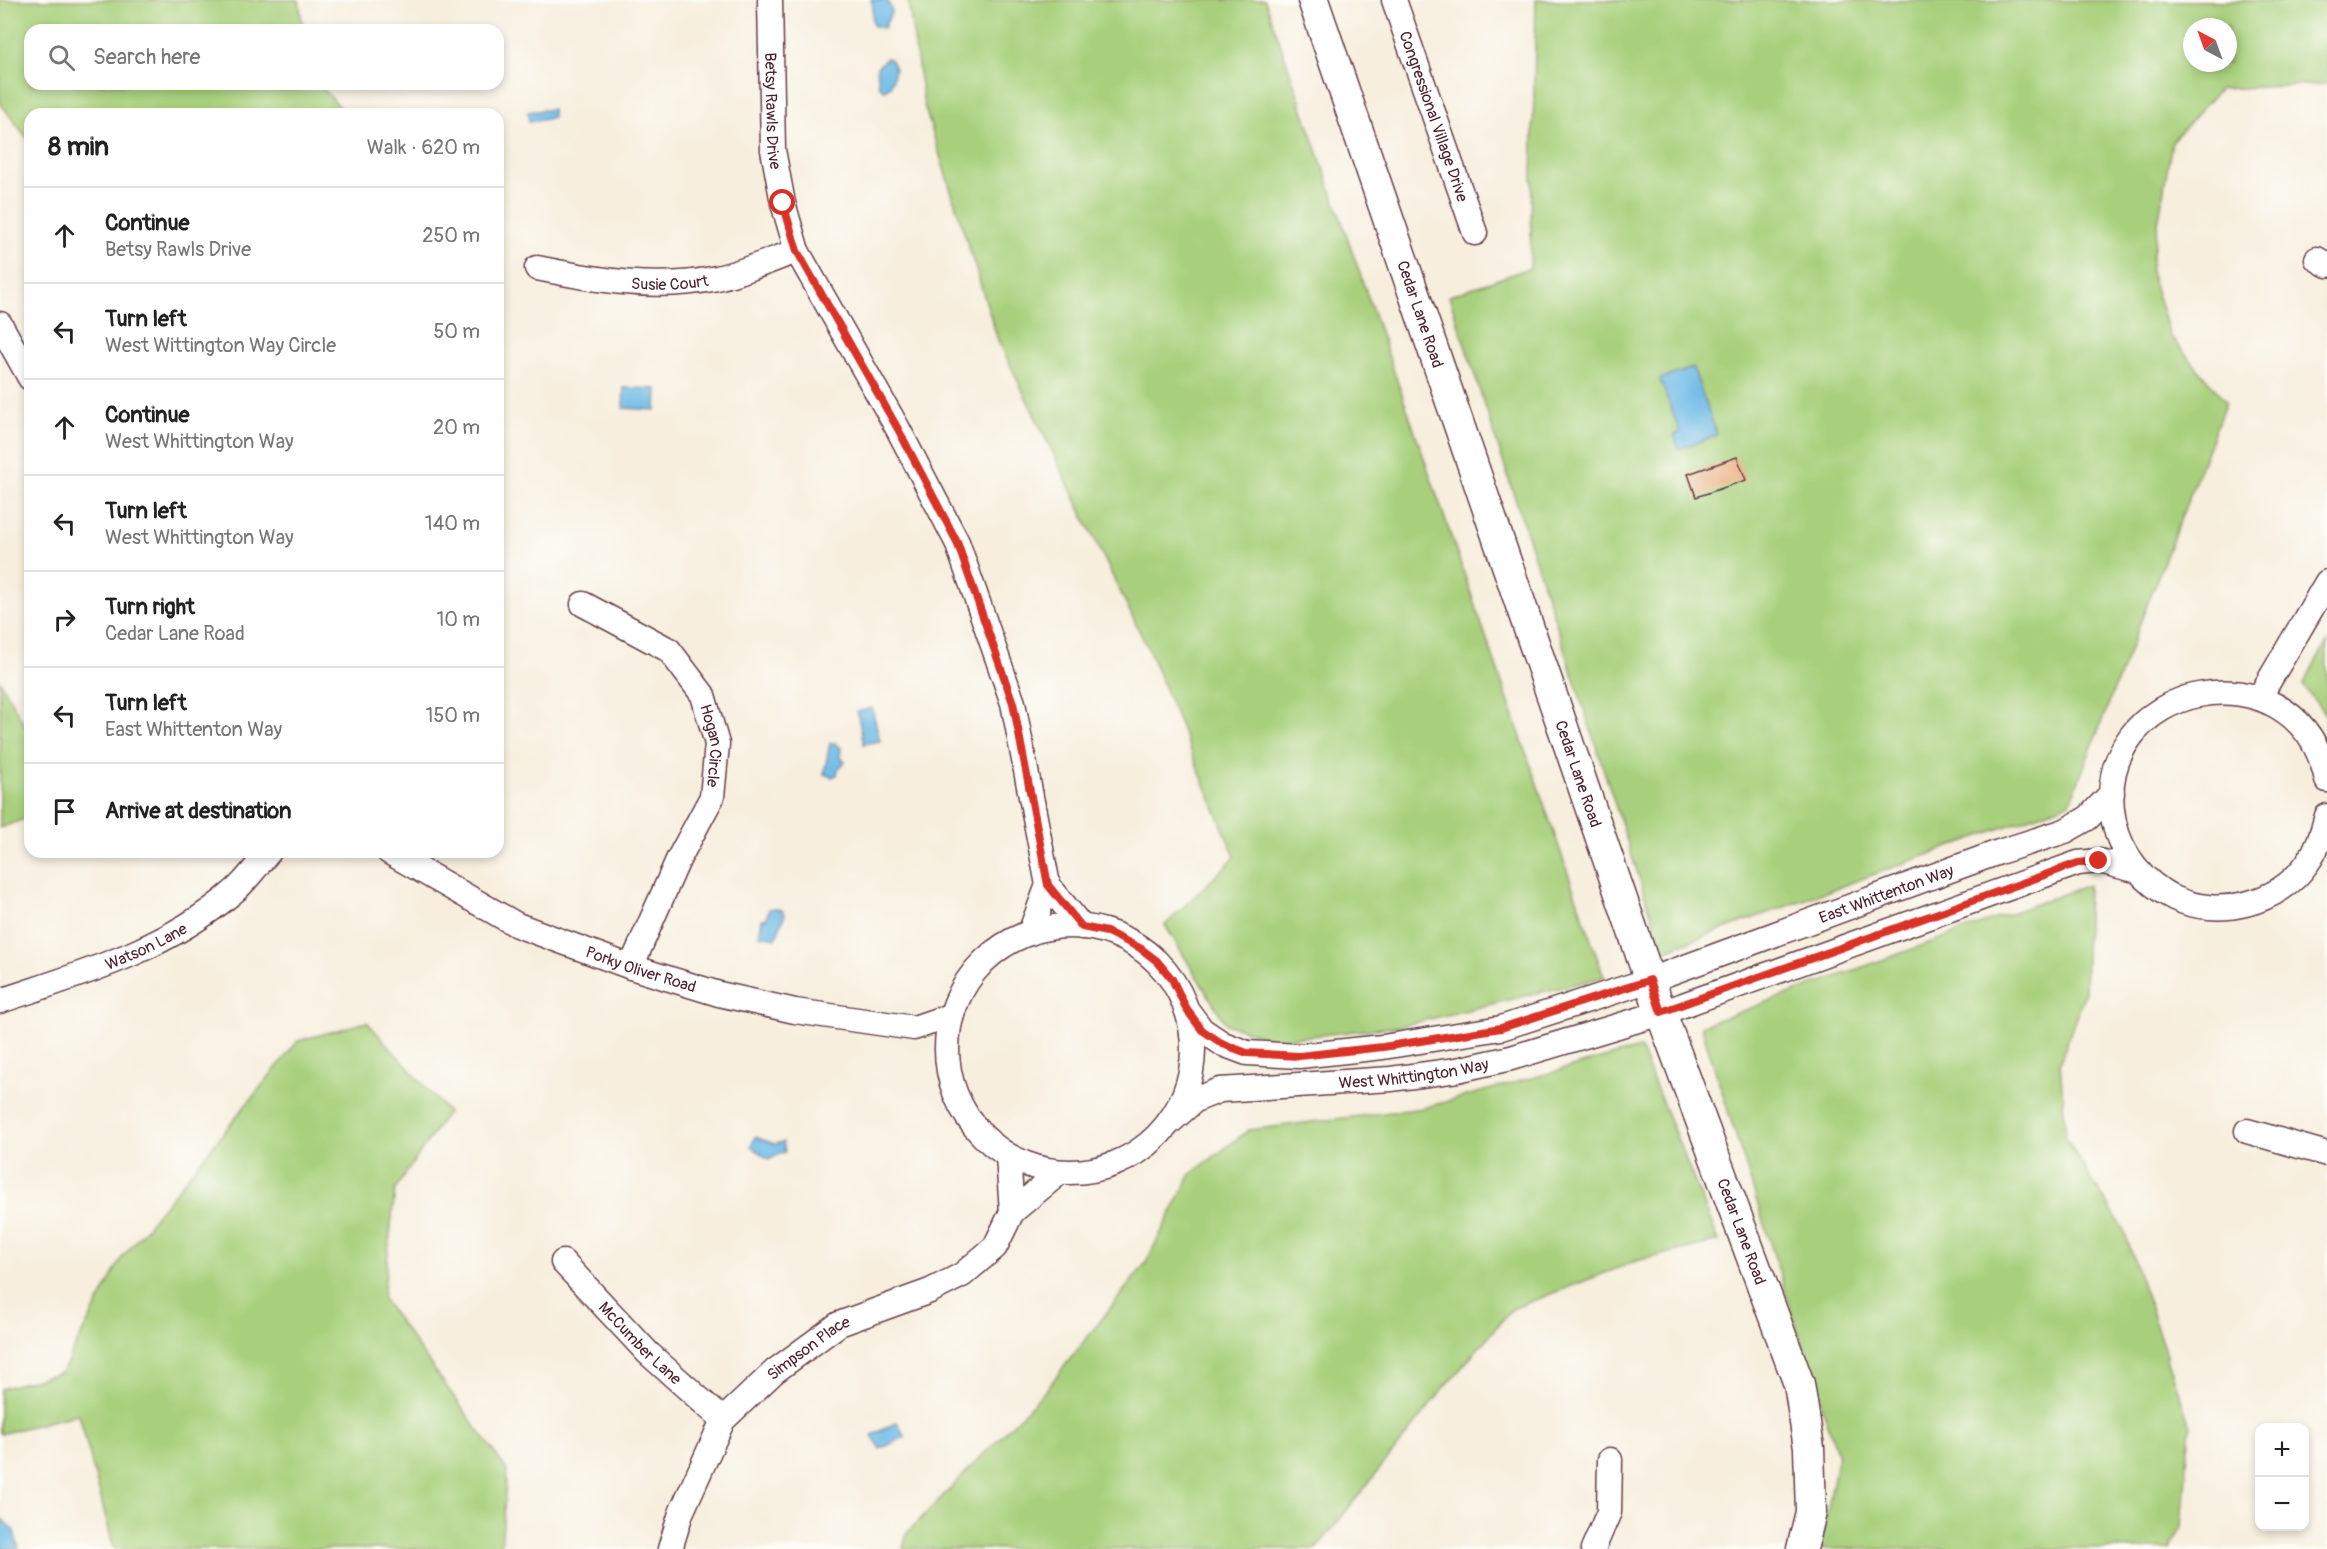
<!DOCTYPE html>
<html lang="en">
<head>
<meta charset="utf-8">
<style>
  :root { --surface:#fff; --page:#f2f2f2; --text:#222; --muted:#767676; --line:#e0e0e0 }
  body { margin:0; font-family:Pangolin,sans-serif; background:var(--page); color:var(--text) }
  .controls { position:absolute; right:18px; bottom:18px; display:grid; overflow:hidden; border-radius:12px; box-shadow:0 3px 9px #0003 }
  .controls button { width:54px; height:54px; display:grid; place-items:center; padding:0; border:0; border-bottom:2px solid var(--line); background:var(--surface); color:var(--text); font:30px sans-serif }
  .compass { position:absolute; left:2183px; top:18px; width:54px; height:54px; border-radius:50%; background:var(--surface); box-shadow:0 3px 9px #0003; rotate:319deg }
  .stop { position:absolute; width:18px; height:18px; margin:-14px; border:4px solid #d93025; border-radius:50%; background:#fff }
  .stop.end { background:#d93025; border-color:#fff; box-shadow:0 2px 6px #0008 }
  .list { margin:0; padding:0; list-style:none }
  h2 { display:flex; justify-content:space-between; align-items:center; height:78px; margin:0; padding:0 24px; font-size:26px }
  h2 small { font-size:20px; font-weight:400; color:var(--muted) }
  .list li { display:grid; grid-template-columns:39px 1fr auto; gap:18px; align-items:center; box-sizing:border-box; height:96px; padding:0 24px; border-top:2px solid var(--line) }
  .list b { display:block; font-size:22px; white-space:nowrap }
  .list p { margin:0; font-size:20px; white-space:nowrap; color:var(--muted) }
  .list em { font-size:20px; font-style:normal; color:var(--muted) }
  .icon { flex:none; width:33px; height:33px; fill:none; stroke:currentColor; stroke-width:2; stroke-linecap:round; stroke-linejoin:round }
  .map { position:relative; flex:none; width:2327px; height:1549px; overflow:hidden }
  .search { position:absolute; background:var(--surface); box-shadow:0 3px 9px #0003; left:24px; top:24px; width:480px; height:66px; display:flex; align-items:center; gap:15px; box-sizing:border-box; padding:0 21px; border-radius:18px; color:var(--muted); font-size:22px }
  .panel { position:absolute; background:var(--surface); box-shadow:0 3px 9px #0003; left:24px; top:108px; width:480px; height:750px; border-radius:18px }
  .map>svg:first-child { display:block }
  .green { fill:#a8d07b; stroke:#797853; stroke-width:1.5; fill-rule:evenodd }
  .water { fill:#6cbae6; stroke:#5b6c88; stroke-width:1.5 }
  .building { fill:#e9a675 }
  .lines { fill:none; stroke-linecap:round; stroke-linejoin:round }
  .minor-casing { stroke:#643e46; stroke-width:27 }
  .tertiary-casing { stroke:#643e46; stroke-width:33 }
  .minor { stroke:#fff; stroke-width:24 }
  .tertiary { stroke:#fff; stroke-width:30 }
  .route { stroke:#d93025; stroke-width:8 }
  .labels { text-anchor:middle; stroke-width:6; stroke-linejoin:round; paint-order:stroke }
  .street-label { font-size:16px; fill:#4a1f2b; stroke:#fdfcf7 }
</style>
</head>
<body>
<div class="map">
<svg width="2327" height="1549" viewBox="0 0 2327 1549">
  <rect width="100%" height="100%" fill="#fdfcf7"/>
  <filter id="ink" filterUnits="userSpaceOnUse"><feTurbulence type="fractalNoise" baseFrequency=".0167" numOctaves="2"/><feDisplacementMap in="SourceGraphic" scale="12" xChannelSelector="R" yChannelSelector="G"/><feConvolveMatrix kernelMatrix="1 2 1 2 8 2 1 2 1" color-interpolation-filters="sRGB"/></filter>
  <filter id="wash" filterUnits="userSpaceOnUse"><feTurbulence type="fractalNoise" baseFrequency=".008" numOctaves="4" result="noise"/><feDisplacementMap in="SourceGraphic" scale="24" xChannelSelector="R" yChannelSelector="G"/><feGaussianBlur stdDeviation="1.35" result="paint"/><feColorMatrix in="noise" values="0 0 0 0 0 0 0 0 0 0 0 0 0 0 0 0 0 1.4 0 .05"/><feComposite in="paint" operator="in"/></filter>
  <g filter="url(#wash)">
    <rect width="100%" height="100%" fill="#f7eedd"/>
    <g class="green">
      <path d="M 0,0 L 299,0 L 303,30 L 30,30 L 30,84 L 319,84 L 346,114 L 30,114 L 30,142 L 0,103 Z"/>
      <path d="M 908,0 L 1265,0 L 1604,977 L 1401,1026 L 1275,1040 L 1226,1024 L 1165,925 L 1235,857 L 1150,653 L 998,340 L 924,105 Z"/>
      <path d="M 1536,0 L 2327,1 L 2327,84 L 2220,89 L 2172,141 L 2150,271 L 2170,336 L 2226,402 L 2070,803 L 1663,951 L 1449,296 L 1530,268 ZM 2192,27 L 2228,27 L 2228,63 L 2192,63 Z"/>
      <path d="M 2327,642 L 2327,717 L 2303,685 Z"/>
      <path d="M 0,681 L 30,735 L 30,817 L 0,828 Z"/>
      <path d="M 2088,885 L 2085,992 L 2060,1062 L 2066,1139 L 2124,1230 L 2190,1426 L 2182,1526 L 2170,1549 L 1820,1549 L 1838,1456 L 1701,1026 Z"/>
      <path d="M 367,1022 L 448,1112 L 395,1189 L 383,1299 L 507,1470 L 501,1549 L 114,1549 L 79,1414 L 0,1434 L 0,1389 L 62,1372 L 121,1259 L 298,1041 Z"/>
      <path d="M 1640,1048 L 1719,1241 L 1636,1261 L 1512,1309 L 1444,1388 L 1316,1549 L 903,1549 L 907,1533 L 1045,1391 L 1145,1264 L 1191,1174 L 1249,1130 L 1423,1108 Z"/>
    </g>
    <g class="water">
      <path d="M 871,0 L 887,0 L 892,11 L 884,28 L 874,26 C 869,18 876,8 871,0 Z"/>
      <path d="M 887,58 L 891,60 L 895,69 L 891,86 L 884,90 L 879,86 L 877,67 Z"/>
      <path d="M 552,109 L 553,118 L 529,122 L 528,112 Z"/>
      <path d="M 1693,368 L 1717,435 L 1679,449 L 1674,435 L 1680,432 L 1660,379 Z"/>
      <path d="M 624,388 L 657,389 L 656,410 L 623,408 Z"/>
      <path d="M 872,708 L 880,741 L 864,744 L 857,712 Z"/>
      <path d="M 830,743 L 835,743 L 841,748 L 840,757 L 845,762 L 838,769 L 837,775 L 832,777 L 824,774 Z"/>
      <path d="M 773,908 L 782,910 L 785,914 L 776,938 L 759,935 L 762,919 L 766,919 L 769,909 Z"/>
      <path d="M 755,1137 L 775,1144 L 783,1142 L 785,1152 L 768,1159 L 751,1146 Z"/>
      <path d="M 897,1422 L 905,1437 L 880,1449 L 872,1435 Z"/>
      <path d="M 0,1517 L 14,1531 L 19,1549 L 0,1549 Z"/>
    </g>
    <g id="blocks">
      <path class="building" d="M 1737,457 L 1746,480 L 1696,497 L 1688,474 Z"/>
    </g>
  </g>
  <g filter="url(#ink)">
    <use href="#blocks" fill-opacity="0" stroke="#643e46" stroke-width="1.5"/>
    <g class="lines">
      <defs>
        <g id="minor">
          <path id="s1" d="M 770,0 L 773,150 L 783,203 L 797,251 L 898,429 L 957,542 L 1013,703 L 1048,885 L 1082,927"/>
          <path id="s2" d="M 1394,0 L 1475,233"/>
          <path d="M 2317,259 L 2327,265"/>
          <path id="s3" d="M 537,268 C 596,280 657,291 717,278 C 744,272 771,260 797,251"/>
          <path d="M 0,324 L 30,378"/>
          <path id="s4" d="M 583,604 L 669,650 L 703,695 L 717,744 L 712,797 L 678,860 L 631,967"/>
          <path d="M 2259,698 L 2327,582"/>
          <path d="M 2327,780 C 2298,637 2085,682 2114,822 C 2121,855 2144,883 2174,898 C 2218,919 2280,904 2308,862 C 2318,848 2322,833 2327,816"/>
          <path id="s5" d="M 389,852 L 517,925 L 631,967 L 719,994 L 795,1011 L 914,1028 L 952,1015"/>
          <circle cx="1070" cy="1049" r="123"/>
          <path d="M 1030,933 L 1048,885"/>
          <path id="s6" d="M 0,1001 C 81,974 166,950 232,893 C 246,882 257,865 269,852"/>
          <path id="s7" d="M 1187,1010 L 1202,1030 L 1223,1044 L 1247,1053 L 1299,1056 L 1383,1047 L 1501,1028 L 1650,980 L 1999,852 L 2065,831 L 2088,818 L 2112,793"/>
          <path id="s8" d="M 1169,1123 L 1195,1100 L 1220,1090 L 1391,1079 L 1457,1070 L 1511,1058 L 1661,1013 L 2078,863 L 2099,861 L 2139,871"/>
          <path d="M 2247,1131 L 2327,1154"/>
          <path d="M 1008,1156 L 1012,1212"/>
          <path id="s9" d="M 563,1262 L 648,1353 L 723,1420"/>
          <path id="s10" d="M 670,1549 L 681,1513 L 723,1420 L 775,1371 L 839,1324 L 930,1291 L 962,1275 L 995,1247 L 1012,1212 L 1060,1172"/>
          <path d="M 1593,1549 L 1609,1512 L 1610,1460"/>
        </g>
        <g id="tertiary">
          <path id="s11" d="M 1313,0 L 1661,1013 L 1799,1384 L 1809,1448 L 1811,1512 L 1802,1549"/>
        </g>
      </defs>
      <use href="#minor" class="minor-casing"/>
      <use href="#tertiary" class="tertiary-casing"/>
      <use href="#minor" class="minor"/>
      <use href="#tertiary" class="tertiary"/>
    </g>
  </g>
  <g class="lines" filter="url(#ink)">
    <path class="route" d="M 783,203 L 797,251 L 898,429 L 957,542 L 1013,703 L 1048,885 L 1082,927 L 1107,932 L 1140,948 L 1157,961 L 1172,979 L 1187,1010 L 1202,1030 L 1223,1044 L 1247,1053 L 1299,1056 L 1383,1047 L 1501,1028 L 1650,980 L 1661,1012 L 2078,863 L 2099,861"/>
  </g>
  <g class="labels">
    <g class="street-label">
      <text dy="6" stroke="none"><textPath href="#s1" startOffset="111">Betsy Rawls Drive</textPath></text>
      <text dy="6" stroke="none"><textPath href="#s2" startOffset="123">Congressional Village Drive</textPath></text>
      <text dy="6" stroke="none"><textPath href="#s3" startOffset="134">Susie Court</textPath></text>
      <text dy="6" stroke="none"><textPath href="#s11" startOffset="332">Cedar Lane Road</textPath></text>
      <text dy="6" stroke="none"><textPath href="#s4" startOffset="206">Hogan Circle</textPath></text>
      <text dy="6" stroke="none"><textPath href="#s11" startOffset="818">Cedar Lane Road</textPath></text>
      <text dy="6" stroke="none"><textPath href="#s7" startOffset="740">East Whittenton Way</textPath></text>
      <text dy="6" stroke="none"><textPath href="#s6" startOffset="156">Watson Lane</textPath></text>
      <text dy="6" stroke="none"><textPath href="#s5" startOffset="279">Porky Oliver Road</textPath></text>
      <text dy="6" stroke="none"><textPath href="#s8" startOffset="256">West Whittington Way</textPath></text>
      <text dy="6" stroke="none"><textPath href="#s11" startOffset="1304">Cedar Lane Road</textPath></text>
      <text dy="6" stroke="none"><textPath href="#s9" startOffset="112">McCumber Lane</textPath></text>
      <text dy="6" stroke="none"><textPath href="#s10" startOffset="252">Simpson Place</textPath></text>
    </g>
  </g>
</svg>
<div class="controls">
<button>+</button>
<button>−</button>
</div>
<svg class="compass" viewBox="-18 -18 36 36"><path d="M0-13l5 13h-10z" fill="#e53935"/><path d="M0 13l5-13h-10z" fill="#767676"/></svg>
<div class="stop" style="left:783px;top:203px"></div>
<div class="stop end" style="left:2099px;top:861px"></div>
<div class="search"><svg class="icon" aria-label="search" viewBox="0 0 24 24"><circle cx="10" cy="10" r="6"/><path d="M15 15l6 6"/></svg>Search here</div>
<section class="panel">
<h2>8 min<small>Walk · 620 m</small></h2>
<ul class="list">
<li><svg class="icon" aria-label="ahead" viewBox="0 0 24 24"><path d="M12 20V5M6 11l6-6 6 6"/></svg><div><b>Continue</b><p>Betsy Rawls Drive</p></div><em>250 m</em></li>
<li><svg class="icon" aria-label="left" viewBox="0 0 24 24"><path d="M17 20v-9H6M10 6l-5 5 5 5"/></svg><div><b>Turn left</b><p>West Wittington Way Circle</p></div><em>50 m</em></li>
<li><svg class="icon" aria-label="ahead" viewBox="0 0 24 24"><path d="M12 20V5M6 11l6-6 6 6"/></svg><div><b>Continue</b><p>West Whittington Way</p></div><em>20 m</em></li>
<li><svg class="icon" aria-label="left" viewBox="0 0 24 24"><path d="M17 20v-9H6M10 6l-5 5 5 5"/></svg><div><b>Turn left</b><p>West Whittington Way</p></div><em>140 m</em></li>
<li><svg class="icon" aria-label="right" viewBox="0 0 24 24"><path d="M7 20v-9h11M14 6l5 5-5 5"/></svg><div><b>Turn right</b><p>Cedar Lane Road</p></div><em>10 m</em></li>
<li><svg class="icon" aria-label="left" viewBox="0 0 24 24"><path d="M17 20v-9H6M10 6l-5 5 5 5"/></svg><div><b>Turn left</b><p>East Whittenton Way</p></div><em>150 m</em></li>
<li><svg class="icon" aria-label="arrive" viewBox="0 0 24 24"><path d="M6 21V4h12l-3 4 3 4H6"/></svg><div><b>Arrive at destination</b></div></li>
</ul>
</section>
</div>
</body>
</html>
